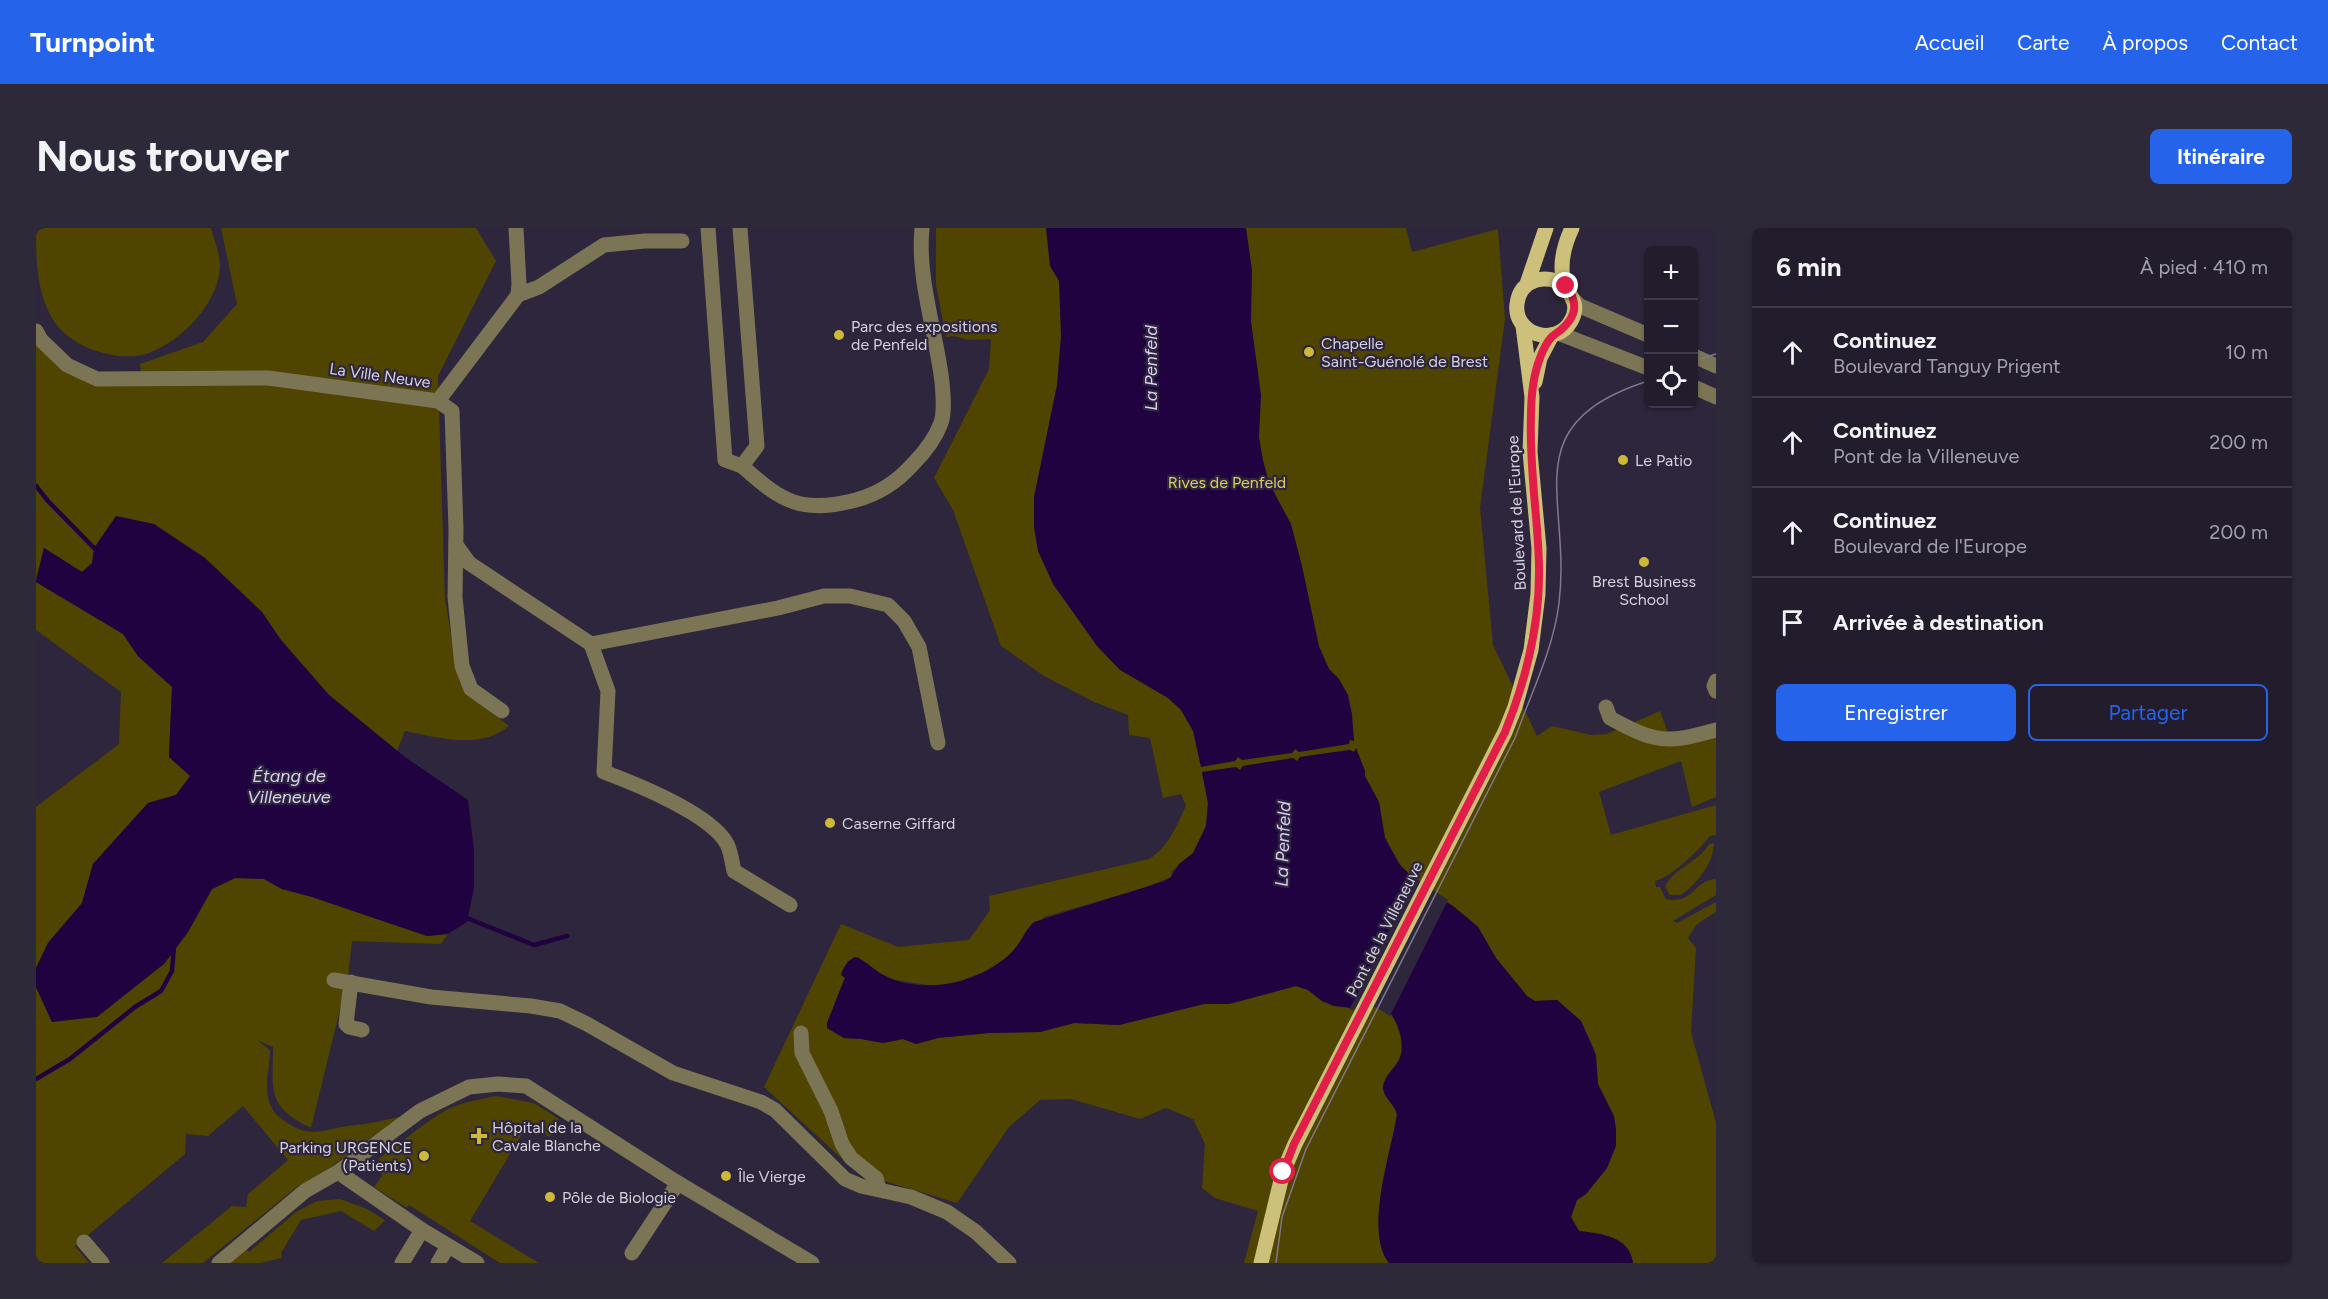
<!DOCTYPE html>
<html lang="fr">
<head>
<meta charset="utf-8">
<style>
  :root { --surface:#221c2d; --page:#2e2939; --text:#f1f3f6; --muted:#a2a1aa; --line:#3f3a49; --accent:#2563eb }
  body { margin:0; font-family:Figtree,sans-serif; background:var(--page); color:var(--text) }
  .controls { position:absolute; right:18px; top:18px; display:grid; overflow:hidden; border-radius:9px; box-shadow:0 2px 4px #0004 }
  .controls button { width:54px; height:54px; display:grid; place-items:center; padding:0; border:0; border-bottom:2px solid var(--line); background:var(--surface); color:var(--text); font:30px sans-serif }
  .stop { position:absolute; width:18px; height:18px; margin:-14px; border:4px solid #e11d48; border-radius:50%; background:#fff }
  .stop.end { background:#e11d48; border-color:#fff; box-shadow:0 2px 6px #0008 }
  .list { margin:0; padding:0; list-style:none }
  h2 { display:flex; justify-content:space-between; align-items:center; height:78px; margin:0; padding:0 24px; font-size:26px }
  h2 small { font-size:20px; font-weight:400; color:var(--muted) }
  .list li { display:grid; grid-template-columns:39px 1fr auto; gap:18px; align-items:center; box-sizing:border-box; height:90px; padding:0 24px; border-top:2px solid var(--line) }
  .list b { display:block; font-size:22px; white-space:nowrap }
  .list p { margin:0; font-size:20px; white-space:nowrap; color:var(--muted) }
  .list em { font-size:20px; font-style:normal; color:var(--muted) }
  .actions { display:flex; gap:12px; padding:18px 24px }
  .actions a { flex:1; padding:14px 0; border:2px solid var(--accent); border-radius:9px; text-align:center; font-size:21px; color:var(--accent) }
  .actions .main { background:var(--accent); color:#fff }
  .icon { flex:none; width:33px; height:33px; fill:none; stroke:currentColor; stroke-width:2; stroke-linecap:round; stroke-linejoin:round }
  .map { position:relative; flex:none; width:1680px; height:1035px; overflow:hidden; border-radius:9px }
  header { display:flex; align-items:center; gap:36px; box-sizing:border-box; height:84px; padding:0 30px; background:var(--accent); color:#fff }
  header strong { font-size:28px }
  nav { display:flex; gap:33px; margin-inline-start:auto; font-size:21px }
  .intro { display:flex; align-items:center; justify-content:space-between; box-sizing:border-box; height:144px; padding:0 36px }
  h1 { margin:0; font-size:42px }
  .button { padding:15px 27px; border-radius:9px; background:var(--accent); color:#fff; font-size:21px; font-weight:700 }
  main { display:flex; gap:36px; padding:0 36px }
  aside { flex:1; background:var(--surface); border-radius:9px; box-shadow:0 2px 4px #0004 }
  .map>svg:first-child { display:block }
  .green { fill:#4f4400 }
  .water { fill:#210240 }
  .pier { fill:#2e263c }
  .lines { fill:none; stroke-linecap:round; stroke-linejoin:round }
  .stream { stroke:#210240; stroke-width:4.5 }
  .minor { stroke:#7b7555; stroke-width:15 }
  .major { stroke:#ccc07b; stroke-width:15 }
  .tram { stroke:#7f798b; stroke-width:1.5 }
  .route { stroke:#e11d48; stroke-width:8 }
  .poi-dot { fill:#cdb938; stroke:#2e263c; stroke-width:2 }
  .labels { text-anchor:middle; stroke-width:4.5; stroke-linejoin:round; paint-order:stroke }
  .poi-label { font-size:16px; fill:#d5d1df; stroke:#2e263c; text-anchor:start }
  .street-label { font-size:16px; fill:#d5d1df; stroke:#2e263c }
  .park-label { font-size:16px; fill:#e1cd5a; stroke:#2e263c }
  .water-label { font-size:18px; font-style:italic; fill:#dbcff6; stroke:#2e263c }
</style>
</head>
<body>
<header>
<strong>Turnpoint</strong>
<nav><a>Accueil</a><a>Carte</a><a>À propos</a><a>Contact</a></nav>
</header>
<div class="intro"><h1>Nous trouver</h1><a class="button">Itinéraire</a></div>
<main>
<div class="map">
<svg width="1680" height="1035" viewBox="0 0 1680 1035">
  <rect width="100%" height="100%" fill="#2e263c"/>
  <g class="green">
    <path d="M 0,0 L 175,0 C 178,12 185,28 184,40 C 181,77 146,112 113,125 C 82,136 32,119 16,90 C 0,62 0,30 0,0 Z"/>
    <path d="M 185,0 L 440,0 L 460,33 L 402,148 L 409,371 L 423,452 L 431,465 L 473,498 C 444,522 403,510 369,503 L 361,523 L 293,467 L 245,412 L 226,384 L 59,320 L 56,335 L 46,344 L 8,320 L 0,350 L 0,103 L 5,112 L 61,151 L 106,151 L 104,136 L 167,114 L 201,76 Z"/>
    <path d="M 900,0 L 1370,0 L 1376,24 L 1462,1 L 1469,91 L 1444,280 L 1457,417 L 1501,508 L 1516,498 L 1555,507 L 1571,506 L 1624,483 L 1636,516 L 1680,507 L 1680,569 L 1656,579 L 1645,533 L 1563,564 L 1575,607 L 1680,577 L 1680,607 L 1674,608 C 1663,622 1636,649 1619,653 L 1620,659 L 1624,659 L 1630,671 C 1658,677 1657,652 1680,651 L 1680,667 L 1637,693 L 1641,695 L 1680,674 L 1680,684 L 1661,696 L 1652,710 L 1660,720 L 1655,804 L 1680,895 L 1680,1035 L 1597,1035 C 1593,1004 1562,1009 1542,1002 L 1535,989 L 1541,972 L 1550,966 L 1571,940 L 1580,912 L 1562,856 L 1558,821 L 1545,793 L 1521,772 L 1499,773 L 1491,768 L 1460,730 L 1442,699 L 1427,686 L 1388,660 L 1368,643 L 1349,610 L 1343,574 L 1328,548 L 1329,543 L 1320,523 L 1315,524 L 1313,522 L 1264,529 L 1261,533 L 1257,530 L 1207,538 L 1204,542 L 1200,539 L 1166,544 L 1172,575 L 1170,598 L 1157,626 L 1136,643 L 1135,649 L 1108,660 L 1008,689 L 970,730 L 950,743 L 922,754 L 898,758 L 859,752 L 841,744 L 822,729 L 812,733 L 806,743 L 809,749 L 791,795 L 791,800 L 808,810 L 825,811 L 847,815 L 867,811 L 880,816 L 902,810 L 952,805 L 1004,804 L 1038,795 L 1083,797 L 1168,776 L 1193,776 L 1260,758 L 1272,762 L 1286,773 L 1298,778 L 1336,776 L 1354,783 C 1362,797 1371,818 1362,833 C 1357,841 1349,848 1348,858 C 1346,869 1360,877 1361,887 C 1355,924 1328,1004 1353,1035 L 1208,1035 L 1222,983 L 1179,970 L 1166,960 L 1169,916 L 1157,891 L 1130,880 L 1104,891 L 1035,871 L 1004,872 L 973,899 L 921,975 L 825,946 L 804,929 L 728,859 L 805,696 L 862,719 L 933,712 L 954,682 L 953,668 L 1113,631 C 1133,619 1140,598 1150,578 L 1145,566 L 1127,570 L 1114,510 L 1093,507 L 1092,487 L 1058,474 L 1008,448 L 965,418 L 917,282 L 898,250 L 953,141 L 955,111 L 932,112 L 918,108 L 910,109 L 900,57 Z"/>
    <path d="M 0,354 L 87,406 L 102,428 L 136,459 L 133,529 L 155,548 L 140,567 L 112,575 L 57,636 L 46,675 L 12,715 L 0,740 L 0,579 L 83,516 L 85,464 L 0,402 Z"/>
    <path d="M 1678,615 C 1678,634 1660,658 1644,667 L 1634,667 L 1629,659 C 1635,642 1663,634 1673,616 Z"/>
    <path d="M 199,650 L 228,651 L 246,661 L 276,669 L 391,708 L 412,706 L 405,716 L 316,713 L 312,749 L 275,900 C 230,878 237,863 237,819 L 221,812 L 234,822 C 234,838 228,858 233,873 C 236,883 242,889 250,894 C 275,911 285,902 312,898 C 332,896 351,892 371,887 L 334,910 L 280,950 L 262,958 L 167,1035 L 126,1035 L 196,978 L 210,979 L 212,966 L 252,932 L 207,878 L 172,908 L 150,906 L 149,926 L 39,1018 L 53,1035 L 0,1035 L 0,759 L 16,794 L 128,736 L 152,704 L 176,661 Z"/>
    <path d="M 460,868 L 498,875 L 523,891 L 514,909 L 492,896 L 434,993 L 503,1035 L 464,1035 L 373,977 L 371,980 L 338,959 L 346,948 L 343,930 C 364,917 383,898 405,885 C 421,875 441,872 460,868 Z"/>
    <path d="M 304,971 L 331,981 L 349,992 L 338,1003 L 305,983 L 265,992 L 245,1025 L 246,1030 L 224,1035 L 193,1035 L 210,1020 L 213,1024 L 260,984 L 281,973 Z"/>
  </g>
  <g class="water">
    <path d="M 1010,0 L 1210,0 L 1216,42 L 1215,93 L 1225,167 L 1223,209 L 1227,232 L 1233,255 L 1255,296 L 1266,338 L 1283,418 L 1293,441 L 1303,451 L 1312,467 L 1316,486 L 1318,513 L 1314,512 L 1313,516 L 1263,524 L 1259,521 L 1256,525 L 1206,532 L 1202,529 L 1199,533 L 1165,539 L 1157,503 L 1145,482 L 1132,470 L 1084,442 L 1061,418 L 1017,356 L 1002,323 L 998,299 L 998,269 L 1021,157 L 1025,108 L 1023,53 L 1014,38 Z"/>
    <path d="M 80,288 L 118,296 L 169,330 L 226,384 L 245,412 L 293,467 L 369,529 L 432,572 L 438,623 L 438,660 L 431,694 L 412,706 L 391,708 L 276,669 L 246,661 L 228,651 L 199,650 L 176,661 L 152,704 L 128,736 L 61,789 L 16,794 L 0,759 L 0,740 L 12,715 L 46,675 L 57,636 L 112,575 L 140,567 L 154,548 L 133,529 L 136,459 L 102,428 L 87,406 L 0,354 L 8,320 L 46,344 L 56,335 L 58,320 Z"/>
    <path d="M 1320,520 L 1329,543 L 1329,548 L 1343,574 L 1349,610 L 1363,636 L 1388,660 L 1417,678 L 1442,699 L 1460,730 L 1491,768 L 1499,773 L 1521,772 L 1545,793 L 1560,827 L 1562,856 L 1578,888 L 1580,901 L 1580,918 L 1571,940 L 1550,966 L 1541,972 L 1535,989 L 1543,1003 C 1565,1005 1594,1009 1597,1035 L 1353,1035 C 1328,1004 1355,924 1361,887 C 1360,877 1346,869 1347,858 C 1349,848 1357,842 1362,834 C 1372,817 1361,788 1347,778 L 1315,780 L 1298,778 L 1286,773 L 1272,762 L 1260,758 L 1193,776 L 1168,776 L 1083,797 L 1038,795 L 1004,804 L 952,805 L 902,810 L 880,816 L 867,811 L 847,815 L 825,811 L 808,810 L 791,800 L 791,795 L 809,750 L 805,747 C 808,739 811,733 819,729 C 831,733 841,745 853,750 C 892,766 943,755 974,726 C 985,716 988,703 998,694 L 1129,653 L 1135,649 L 1143,636 L 1157,625 L 1170,598 L 1172,575 L 1166,544 L 1200,539 L 1204,542 L 1207,538 L 1257,530 L 1261,533 L 1264,529 L 1314,522 L 1318,524 Z"/>
  </g>
  <path class="pier" d="M 1379,650 L 1412,672 L 1354,788 L 1340,779 L 1313,782 Z"/>
  <g class="lines">
    <g class="stream">
      <path d="M 0,258 L 12,273 L 58,320"/>
      <path d="M 426,688 L 498,717 L 531,708"/>
      <path d="M 0,851 L 34,831 L 99,779 L 125,763 L 136,743 L 138,718"/>
    </g>
    <g class="minor">
      <path d="M 480,0 L 483,56 L 482,67"/>
      <path d="M 672,0 L 689,232 L 706,238 L 721,218 L 704,0"/>
      <path d="M 1537,71 L 1544,78 L 1612,107"/>
      <path d="M 0,103 L 5,112 L 31,137 L 61,151 L 232,150 L 402,173 L 416,183 L 420,301 L 419,369 L 426,438 L 435,461 L 466,483"/>
      <path d="M 1522,105 L 1612,140"/>
      <path d="M 1658,128 L 1680,138"/>
      <path d="M 1658,159 L 1680,169"/>
      <path d="M 402,173 L 482,67 L 503,59 L 568,17 L 609,13 L 646,13"/>
      <path d="M 706,238 C 746,274 765,286 820,272 C 842,266 862,253 877,236 C 889,224 899,211 905,195 C 909,183 907,166 906,154 C 900,103 881,51 886,0"/>
      <path d="M 420,317 L 433,335 L 555,416 L 572,463 L 568,544 C 600,556 675,586 691,616 C 695,624 696,634 698,643 L 754,677"/>
      <path d="M 555,416 L 742,380 L 788,368 L 814,368 L 852,377 L 868,393 L 883,419 L 902,515"/>
      <path d="M 1680,453 L 1678,458 L 1680,463"/>
      <path d="M 1570,479 L 1574,490 C 1620,515 1630,516 1680,502"/>
      <path d="M 298,752 L 395,769 L 495,778 L 524,783 L 551,796 L 637,845 L 725,874 L 739,882 L 809,951 L 825,958 L 875,969 L 911,984 L 940,1004 L 973,1035"/>
      <path d="M 315,754 L 310,796 L 313,799 L 326,802"/>
      <path d="M 765,805 L 766,825 L 795,883 L 806,916 L 815,930 L 840,950 L 843,961"/>
      <path d="M 302,944 L 386,1002 L 441,1035"/>
      <path d="M 48,1014 L 66,1035"/>
      <path d="M 596,1025 L 642,955"/>
      <path d="M 183,1035 L 269,963 L 302,944 L 384,883 L 433,859 L 462,856 L 490,858 L 642,955 L 776,1035"/>
      <path d="M 366,1035 L 386,1002"/>
      <path d="M 402,1035 L 412,1018"/>
    </g>
    <g class="major">
      <path d="M 1491,56 L 1510,0"/>
      <path d="M 1530,58 C 1511,45 1484,50 1481,76 C 1477,106 1520,120 1535,93 C 1546,73 1530,67 1527,50 C 1524,34 1529,15 1536,0"/>
      <path d="M 1499,154 L 1504,130 L 1516,107"/>
      <path d="M 1225,1035 L 1247,944 L 1259,916 L 1469,504 L 1479,479 L 1495,422 L 1502,366 L 1503,320 L 1494,224 L 1496,169 L 1487,98"/>
    </g>
    <g class="tram">
      <path d="M 1658,133 L 1680,126"/>
      <path d="M 1240,1035 L 1246,989 L 1270,921 L 1479,510 C 1495,465 1517,423 1523,375 C 1536,270 1476,197 1612,153"/>
    </g>
  </g>
  <g class="lines">
    <path class="route" d="M 1247,944 L 1258,916 L 1469,504 C 1490,452 1504,395 1503,339 C 1502,288 1493,240 1495,188 C 1495,170 1497,148 1504,130 C 1506,123 1513,110 1518,107 C 1537,94 1546,79 1530,58"/>
  </g>
  <g class="poi-dot">
    <circle cx="803" cy="107" r="6"/>
    <circle cx="1273" cy="124" r="6"/>
    <circle cx="1587" cy="232" r="6"/>
    <circle cx="1608" cy="334" r="6"/>
    <circle cx="794" cy="595" r="6"/>
    <path d="M440 899h6v6h6v6h-6v6h-6v-6h-6v-6h6z"/>
    <circle cx="388" cy="928" r="6"/>
    <circle cx="690" cy="948" r="6"/>
    <circle cx="514" cy="969" r="6"/>
  </g>
  <g class="labels">
    <g class="poi-label">
      <text x="815" y="104">Parc des expositions<tspan x="815" dy="18">de Penfeld</tspan></text>
      <text x="1285" y="121">Chapelle<tspan x="1285" dy="18">Saint-Guénolé de Brest</tspan></text>
      <text x="1599" y="238">Le Patio</text>
      <text x="1608" y="359" text-anchor="middle">Brest Business<tspan x="1608" dy="18">School</tspan></text>
      <text x="806" y="601">Caserne Giffard</text>
      <text x="456" y="905">Hôpital de la<tspan x="456" dy="18">Cavale Blanche</tspan></text>
      <text x="376" y="925" text-anchor="end">Parking URGENCE<tspan x="376" dy="18">(Patients)</tspan></text>
      <text x="702" y="954">Île Vierge</text>
      <text x="526" y="975">Pôle de Biologie</text>
    </g>
    <g class="street-label">
      <text transform="translate(344 147) rotate(8)" y="6">La Ville Neuve</text>
      <text transform="translate(1480 285) rotate(-93)" y="6">Boulevard de l'Europe</text>
      <text transform="translate(1348 701) rotate(-63)" y="6">Pont de la Villeneuve</text>
    </g>
    <g class="park-label">
      <text x="1191" y="260">Rives de Penfeld</text>
    </g>
    <g class="water-label">
      <text transform="translate(1115 140) rotate(-90)" y="6">La Penfeld</text>
      <text x="253" y="554">Étang de<tspan x="253" dy="21">Villeneuve</tspan></text>
      <text transform="translate(1247 616) rotate(-88)" y="6">La Penfeld</text>
    </g>
  </g>
</svg>
<div class="controls">
<button>+</button>
<button>−</button>
<button><svg class="icon" aria-label="locate" viewBox="0 0 24 24"><circle cx="12" cy="12" r="6"/><path d="M12 2v4M12 18v4M2 12h4M18 12h4"/></svg></button>
</div>
<div class="stop" style="left:1247px;top:944px"></div>
<div class="stop end" style="left:1530px;top:58px"></div>
</div>
<aside>
<h2>6 min<small>À pied · 410 m</small></h2>
<ul class="list">
<li><svg class="icon" aria-label="ahead" viewBox="0 0 24 24"><path d="M12 20V5M6 11l6-6 6 6"/></svg><div><b>Continuez</b><p>Boulevard Tanguy Prigent</p></div><em>10 m</em></li>
<li><svg class="icon" aria-label="ahead" viewBox="0 0 24 24"><path d="M12 20V5M6 11l6-6 6 6"/></svg><div><b>Continuez</b><p>Pont de la Villeneuve</p></div><em>200 m</em></li>
<li><svg class="icon" aria-label="ahead" viewBox="0 0 24 24"><path d="M12 20V5M6 11l6-6 6 6"/></svg><div><b>Continuez</b><p>Boulevard de l'Europe</p></div><em>200 m</em></li>
<li><svg class="icon" aria-label="arrive" viewBox="0 0 24 24"><path d="M6 21V4h12l-3 4 3 4H6"/></svg><div><b>Arrivée à destination</b></div></li>
</ul>
<div class="actions"><a class="main">Enregistrer</a><a>Partager</a></div>
</aside>
</main>
</body>
</html>
